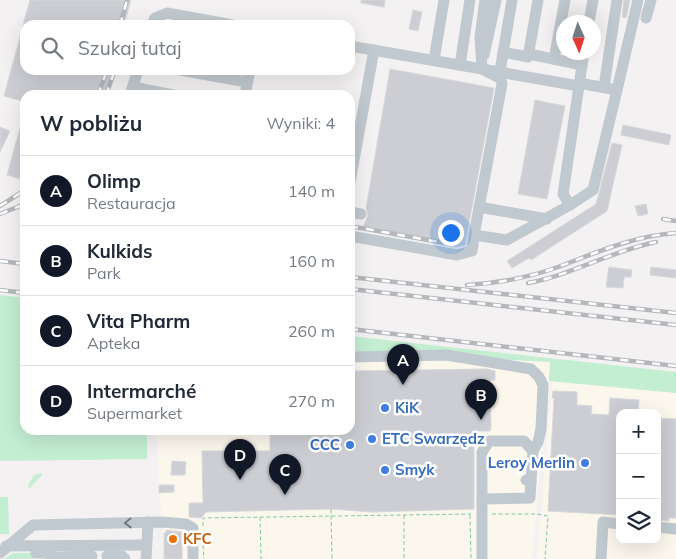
<!DOCTYPE html>
<html lang="pl">
<head>
<meta charset="utf-8">
<style>
  :root { --surface:#fff; --page:#f2f2f3; --text:#1f2937; --muted:#747a83; --line:#e0e1e3; --accent:#111827 }
  body { margin:0; font-family:Mulish,sans-serif; background:var(--page); color:var(--text) }
  .controls { position:absolute; right:15px; bottom:15px; display:grid; overflow:hidden; border-radius:10px; box-shadow:0 5px 20px #0002 }
  .controls button { width:45px; height:45px; display:grid; place-items:center; padding:0; border:0; border-bottom:1px solid var(--line); background:var(--surface); color:var(--text); font:25px sans-serif }
  .compass { position:absolute; left:556px; top:15px; width:45px; height:45px; border-radius:50%; background:var(--surface); box-shadow:0 5px 20px #0002; rotate:177deg }
  .you { position:absolute; left:450px; top:232px; width:18px; height:18px; margin:-12px; border:4px solid #fff; border-radius:50%; background:#1a73e8; box-shadow:0 0 0 8px #1a73e833 }
  .badge { display:grid; place-items:center; width:32px; height:32px; border-radius:50%; background:var(--accent); color:#fff; font-size:16px; font-weight:700 }
  .pin { position:absolute; translate:-50% -41px; filter:drop-shadow(0 1px 2px #0008) }
  .pin::after { content:''; position:absolute; top:26px; width:18px; height:15px; background:inherit; clip-path:polygon(0 0,100% 0,50% 100%) }
  .list { margin:0; padding:0; list-style:none }
  h2 { display:flex; justify-content:space-between; align-items:center; height:65px; margin:0; padding:0 20px; font-size:21px }
  h2 small { font-size:16px; font-weight:400; color:var(--muted) }
  .list li { display:grid; grid-template-columns:32px 1fr auto; gap:15px; align-items:center; box-sizing:border-box; height:70px; padding:0 20px; border-top:1px solid var(--line) }
  .list b { display:block; font-size:19px; white-space:nowrap }
  .list p { margin:0; font-size:16px; white-space:nowrap; color:var(--muted) }
  .list em { font-size:16px; font-style:normal; color:var(--muted) }
  .icon { flex:none; width:28px; height:28px; fill:none; stroke:currentColor; stroke-width:2; stroke-linecap:round; stroke-linejoin:round }
  .map { position:relative; flex:none; width:676px; height:559px; overflow:hidden }
  .search { position:absolute; background:var(--surface); box-shadow:0 5px 20px #0002; left:20px; top:20px; width:335px; height:55px; display:flex; align-items:center; gap:12px; box-sizing:border-box; padding:0 18px; border-radius:15px; color:var(--muted); font-size:19px }
  .panel { position:absolute; background:var(--surface); box-shadow:0 5px 20px #0002; left:20px; top:90px; width:335px; height:345px; border-radius:15px }
  .map>svg:first-child { display:block }
  .commercial { fill:#fcf7ed; fill-rule:evenodd }
  .green { fill:#c3eed2 }
  .building { fill:#ccced3; stroke:#d6d8dc }
  .lines { fill:none; stroke-linecap:round; stroke-linejoin:round }
  .path { stroke:#7ccba1; stroke-width:1; stroke-dasharray:4 2.5; stroke-linecap:butt }
  .minor { stroke:#c0c9cf; stroke-width:11 }
  .rail-casing { stroke:#b4b7bb; stroke-width:4.5 }
  .rail { stroke:#fff; stroke-width:2.5; stroke-dasharray:8; stroke-linecap:butt }
  .oneway { stroke:#6d7880 }
  .shop-dot { fill:#3f7fe0; stroke:#fff; stroke-width:2 }
  .food-dot { fill:#e8710a; stroke:#fff; stroke-width:2 }
  .labels { text-anchor:middle; stroke-width:5; stroke-linejoin:round; paint-order:stroke }
  .shop-label { font-size:15px; font-weight:bold; fill:#366cbe; stroke:#fff; text-anchor:start }
  .food-label { font-size:15px; font-weight:bold; fill:#c56008; stroke:#fff; text-anchor:start }
</style>
</head>
<body>
<div class="map">
<svg width="676" height="559" viewBox="0 0 676 559">
  <rect width="100%" height="100%" fill="#f4f1f2"/>
  <g class="commercial">
    <path d="M 350,351 L 550,362 L 532,559 L 164,559 L 156,430 L 350,430 Z"/>
    <path d="M 552,381 L 676,393 L 676,559 L 537,559 ZM 620,413 L 657,413 L 657,540 L 620,540 Z"/>
  </g>
  <g class="green">
    <path d="M 0,295 L 25,298 L 25,430 L 147,430 L 147,459 L 0,461 Z"/>
    <path d="M 350,336 L 676,372 L 676,393 L 549,381 L 550,362 L 350,351 Z"/>
    <path d="M 41,473 L 42,475 L 29,489 L 28,485 L 34,475 Z"/>
    <path d="M 0,497 L 8,497 L 9,534 L 0,534 Z"/>
    <path d="M 13,553 L 32,553 L 34,559 L 4,559 Z"/>
  </g>
  <g class="building">
    <path d="M 30,0 L 131,0 L 124,25 L 23,25 Z"/>
    <path d="M 361,0 L 385,0 L 384,7 L 361,3 Z"/>
    <path d="M 624,0 L 630,0 L 626,18 L 622,17 Z"/>
    <path d="M 413,10 L 422,12 L 418,31 L 409,29 Z"/>
    <path d="M 23,26 L 25,26 L 25,70 L 112,70 L 105,95 L 25,95 L 25,102 L 4,96 Z"/>
    <path d="M 390,69 L 494,88 L 465,245 L 457,247 L 449,246 L 450,243 L 363,227 L 368,215 L 366,208 Z"/>
    <path d="M 535,100 L 565,106 L 547,199 L 518,194 Z"/>
    <path d="M 23,117 L 25,117 L 24,180 L 7,175 Z"/>
    <path d="M 623,125 L 671,135 L 669,145 L 621,135 Z"/>
    <path d="M 0,127 L 10,131 L 0,152 Z"/>
    <path d="M 612,143 L 622,145 L 607,211 L 531,260 L 529,258 L 512,268 L 507,261 L 596,204 Z"/>
    <path d="M 646,204 L 648,214 L 638,216 L 635,206 Z"/>
    <path d="M 609,267 L 632,270 L 631,277 L 624,277 L 623,288 L 606,287 Z"/>
    <path d="M 651,267 L 676,270 L 676,278 L 650,275 Z"/>
    <path d="M 487,369 L 495,371 L 495,380 L 490,380 L 491,427 L 490,431 L 474,431 L 474,509 L 372,512 L 331,509 L 206,512 L 201,518 L 189,517 L 189,503 L 203,503 L 202,451 L 270,451 L 270,430 L 350,430 L 350,371 Z"/>
    <path d="M 553,391 L 577,392 L 577,405 L 592,406 L 591,414 L 609,415 L 610,398 L 639,400 L 638,413 L 620,413 L 620,515 L 548,511 L 554,398 L 552,398 Z"/>
    <path d="M 657,418 L 676,419 L 676,518 L 669,518 L 668,521 L 657,520 Z"/>
    <path d="M 172,461 L 186,462 L 185,475 L 171,475 Z"/>
    <path d="M 159,485 L 174,485 L 174,492 L 159,493 Z"/>
    <path d="M 166,530 L 182,532 L 182,559 L 164,559 L 164,533 L 166,533 Z"/>
  </g>
  <g class="lines">
    <g class="path">
      <path d="M 675,375 L 676,375"/>
      <path d="M 331,509 L 332,559"/>
      <path d="M 492,514 L 537,514 L 548,516 L 545,559"/>
      <path d="M 404,515 L 404,559"/>
      <path d="M 470,515 L 471,559"/>
      <path d="M 260,517 L 261,559"/>
      <path d="M 203,526 L 203,518 L 471,514"/>
      <path d="M 203,545 L 204,559"/>
    </g>
    <g class="minor">
      <path d="M 646,18 L 651,0"/>
      <path d="M 589,22 L 593,0"/>
      <path d="M 152,25 L 155,18 L 167,13 L 233,25"/>
      <path d="M 350,46 L 579,86 L 563,194 L 570,205 L 507,240 L 474,235 L 502,84 L 501,79 L 482,69"/>
      <path d="M 503,52 L 528,57 L 538,0"/>
      <path d="M 529,54 L 582,65"/>
      <path d="M 484,55 L 496,0"/>
      <path d="M 554,59 L 565,0"/>
      <path d="M 434,60 L 444,0"/>
      <path d="M 460,65 L 470,0"/>
      <path d="M 482,69 L 480,37 L 485,0"/>
      <path d="M 180,70 L 247,82"/>
      <path d="M 500,71 L 512,0"/>
      <path d="M 579,83 L 617,90 L 638,0"/>
      <path d="M 579,86 L 584,52"/>
      <path d="M 133,87 L 173,95"/>
      <path d="M 604,87 L 617,0"/>
      <path d="M 130,95 L 138,70"/>
      <path d="M 245,95 L 250,70"/>
      <path d="M 350,182 L 374,50"/>
      <path d="M 570,205 L 593,190 L 617,90"/>
      <path d="M 479,207 L 547,219"/>
      <path d="M 350,212 L 361,214"/>
      <path d="M 350,236 L 457,255 L 472,251 L 474,235"/>
      <path d="M 350,357 L 446,355 L 531,369 L 539,377 L 543,385 L 541,429 L 538,442 L 533,451 L 531,481 L 526,480"/>
      <path d="M 482,499 L 530,498 L 531,481"/>
      <path d="M 657,527 L 676,529"/>
      <path d="M 6,546 L 146,545"/>
      <path d="M 0,553 L 33,525 L 162,522 L 186,524 L 193,528 L 193,559"/>
      <path d="M 36,553 L 45,553 L 55,557 L 92,556"/>
      <path d="M 107,556 L 122,556 L 125,559"/>
      <path d="M 146,559 L 148,522"/>
      <path d="M 482,559 L 482,452 L 489,441 L 524,441 L 533,451"/>
      <path d="M 601,559 L 603,522 L 620,524"/>
    </g>
    <defs>
      <g id="rail">
        <path d="M 120,25 L 127,0"/>
        <path d="M 98,95 L 107,70"/>
        <path d="M 106,95 L 115,70"/>
        <path d="M 0,206 L 25,190"/>
        <path d="M 0,214 L 25,204"/>
        <path d="M 663,219 L 676,221"/>
        <path d="M 350,226 L 450,244"/>
        <path d="M 0,261 L 25,264"/>
        <path d="M 350,277 L 676,313"/>
        <path d="M 528,283 C 572,275 611,251 656,242"/>
        <path d="M 467,285 C 498,283 528,278 558,267 C 598,252 633,236 676,233"/>
        <path d="M 350,289 L 676,325"/>
        <path d="M 0,290 L 25,293"/>
        <path d="M 350,329 L 676,366"/>
      </g>
    </defs>
    <use href="#rail" class="rail-casing"/>
    <use href="#rail" class="rail"/>
  </g>
  <defs><path id="oneway-chevron" d="M-2-3.5L2.5 0L-2 3.5" fill="none" stroke-width="1.6" stroke-linecap="round" stroke-linejoin="round" transform="scale(1.25)"/></defs>
  <use class="oneway" href="#oneway-chevron" transform="translate(128 523) rotate(179)"/>
  <g class="shop-dot">
    <circle cx="385" cy="408" r="5"/>
    <circle cx="372" cy="439" r="5"/>
    <circle cx="350" cy="445" r="5"/>
    <circle cx="585" cy="463" r="5"/>
    <circle cx="385" cy="470" r="5"/>
  </g>
  <circle class="food-dot" cx="173" cy="539" r="5"/>
  <g class="labels">
    <g class="shop-label">
      <text x="395" y="413">KiK</text>
      <text x="382" y="444">ETC Swarzędz</text>
      <text x="340" y="450" text-anchor="end">CCC</text>
      <text x="575" y="468" text-anchor="end">Leroy Merlin</text>
      <text x="395" y="475">Smyk</text>
    </g>
    <g class="food-label">
      <text x="183" y="544">KFC</text>
    </g>
  </g>
</svg>
<div class="controls">
<button>+</button>
<button>−</button>
<button><svg class="icon" aria-label="layers" viewBox="0 0 24 24"><path d="M12 4l9 5-9 5-9-5zM3 14l9 5 9-5"/></svg></button>
</div>
<svg class="compass" viewBox="-18 -18 36 36"><path d="M0-13l5 13h-10z" fill="#e53935"/><path d="M0 13l5-13h-10z" fill="#747a83"/></svg>
<div class="you"></div>
<div class="pin badge" style="left:403px;top:385px">A</div>
<div class="pin badge" style="left:481px;top:420px">B</div>
<div class="pin badge" style="left:285px;top:495px">C</div>
<div class="pin badge" style="left:240px;top:480px">D</div>
<div class="search"><svg class="icon" aria-label="search" viewBox="0 0 24 24"><circle cx="10" cy="10" r="6"/><path d="M15 15l6 6"/></svg>Szukaj tutaj</div>
<section class="panel">
<h2>W pobliżu<small>Wyniki: 4</small></h2>
<ul class="list">
<li><span class="badge">A</span><div><b>Olimp</b><p>Restauracja</p></div><em>140 m</em></li>
<li><span class="badge">B</span><div><b>Kulkids</b><p>Park</p></div><em>160 m</em></li>
<li><span class="badge">C</span><div><b>Vita Pharm</b><p>Apteka</p></div><em>260 m</em></li>
<li><span class="badge">D</span><div><b>Intermarché</b><p>Supermarket</p></div><em>270 m</em></li>
</ul>
</section>
</div>
</body>
</html>
